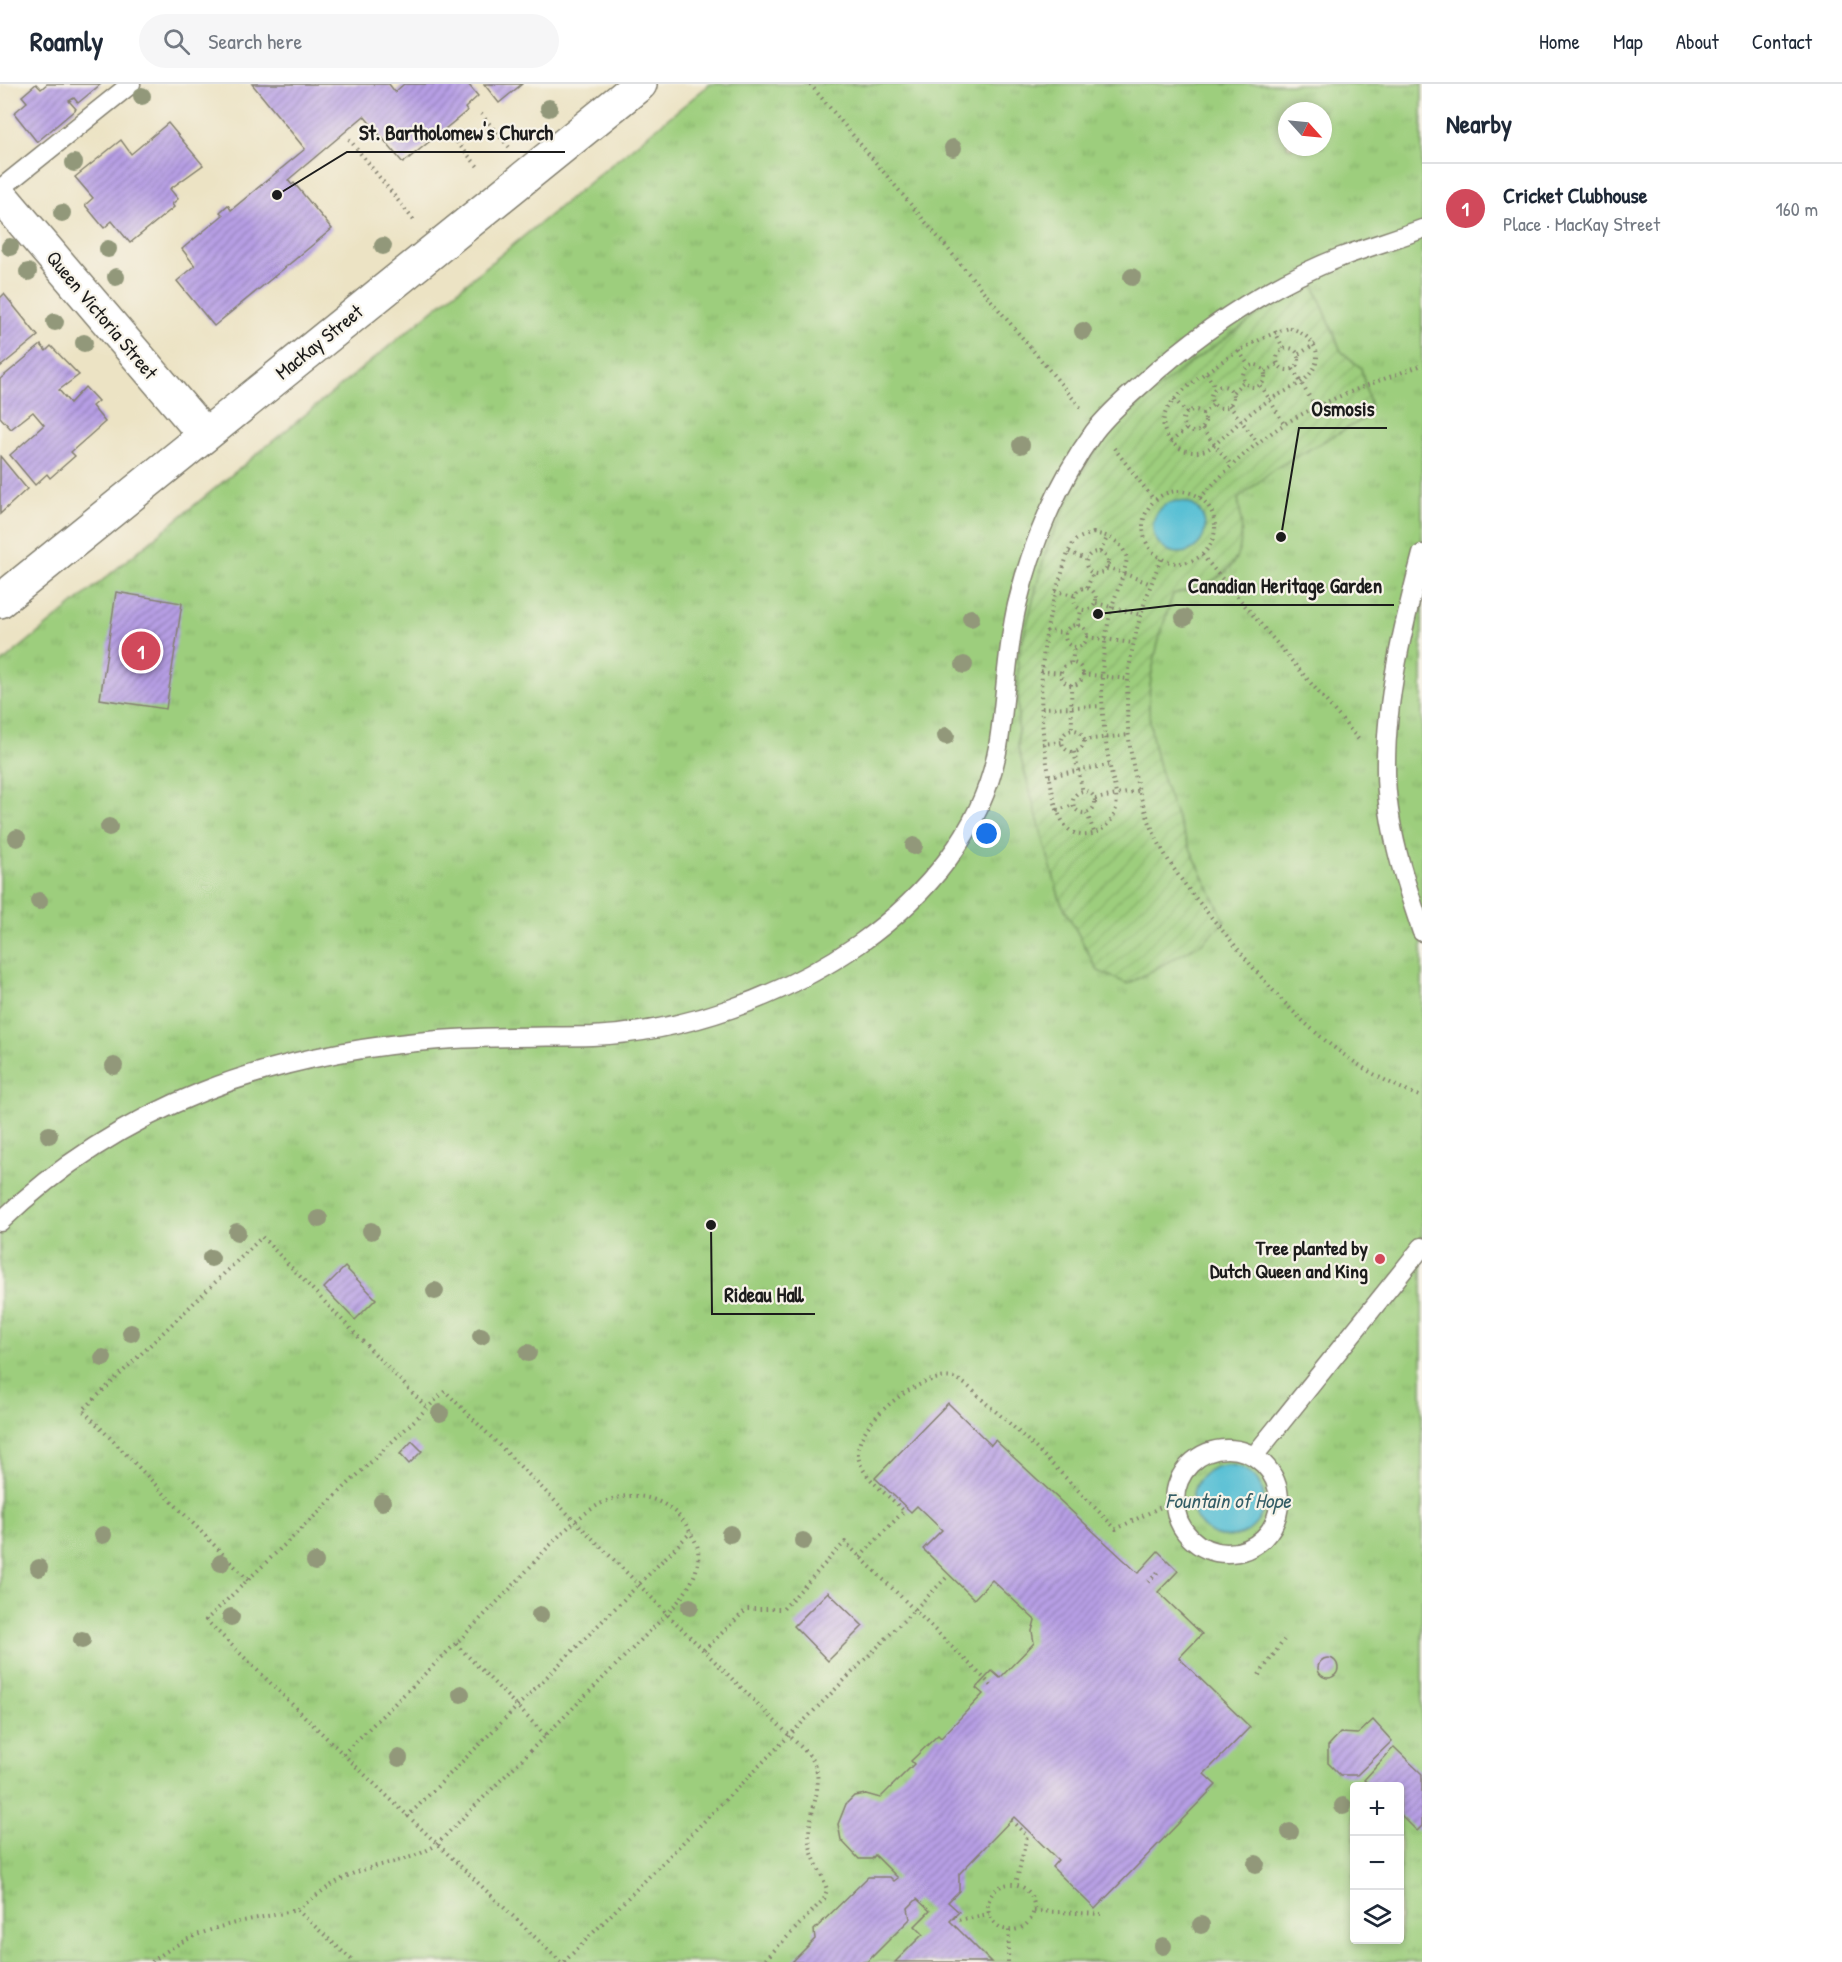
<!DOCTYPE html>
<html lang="en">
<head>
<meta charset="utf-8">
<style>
  :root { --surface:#fff; --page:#f6f6f7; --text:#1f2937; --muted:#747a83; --line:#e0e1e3; --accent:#d1495b }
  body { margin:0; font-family:"Patrick Hand",sans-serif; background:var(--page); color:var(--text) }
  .controls { position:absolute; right:18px; bottom:18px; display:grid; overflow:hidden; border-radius:6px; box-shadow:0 3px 9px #0003 }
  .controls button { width:54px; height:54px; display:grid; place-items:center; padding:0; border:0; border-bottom:2px solid var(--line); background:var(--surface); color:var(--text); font:30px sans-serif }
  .compass { position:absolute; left:1278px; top:18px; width:54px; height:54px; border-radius:50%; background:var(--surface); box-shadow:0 3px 9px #0003; rotate:117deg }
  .you { position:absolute; left:987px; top:750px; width:21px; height:21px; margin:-15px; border:4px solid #fff; border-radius:50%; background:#1a73e8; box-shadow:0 0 0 9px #1a73e833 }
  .badge { display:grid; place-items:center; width:39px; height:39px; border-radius:50%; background:var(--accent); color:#fff; font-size:20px; font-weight:700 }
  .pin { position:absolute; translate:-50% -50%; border:3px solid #fff; box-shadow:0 2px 6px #0006 }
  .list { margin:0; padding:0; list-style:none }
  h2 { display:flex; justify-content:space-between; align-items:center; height:78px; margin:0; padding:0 24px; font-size:26px }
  h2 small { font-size:20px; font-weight:400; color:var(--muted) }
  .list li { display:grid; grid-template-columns:39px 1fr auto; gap:18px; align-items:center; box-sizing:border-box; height:90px; padding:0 24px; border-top:2px solid var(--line) }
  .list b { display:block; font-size:22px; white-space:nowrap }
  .list p { margin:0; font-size:20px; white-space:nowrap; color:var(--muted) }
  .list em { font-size:20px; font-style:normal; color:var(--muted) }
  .icon { flex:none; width:33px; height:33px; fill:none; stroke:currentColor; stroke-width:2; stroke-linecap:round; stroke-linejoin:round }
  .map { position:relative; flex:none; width:1422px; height:1878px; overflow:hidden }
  header { display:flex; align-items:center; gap:36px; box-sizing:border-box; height:84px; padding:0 30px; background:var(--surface); border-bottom:2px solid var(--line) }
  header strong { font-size:28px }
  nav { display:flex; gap:33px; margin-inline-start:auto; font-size:21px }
  .search { width:420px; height:54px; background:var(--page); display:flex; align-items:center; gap:15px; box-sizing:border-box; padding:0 21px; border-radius:33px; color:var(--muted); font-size:22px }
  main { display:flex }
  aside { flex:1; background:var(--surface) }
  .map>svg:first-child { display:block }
  .park { fill:url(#park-tufts); stroke:#5c754c; stroke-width:1.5; fill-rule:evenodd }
  .garden { fill:url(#garden-furrows); stroke:#5c754c; stroke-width:1.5 }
  .water { fill:#57bfd4; stroke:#3a6e78; stroke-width:1.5 }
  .building { fill:url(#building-hatch) }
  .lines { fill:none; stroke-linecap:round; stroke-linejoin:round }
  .lane-casing { stroke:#848070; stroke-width:21 }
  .street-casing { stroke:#848070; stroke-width:36 }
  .path { stroke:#848070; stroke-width:4; stroke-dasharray:1.5 4.5; stroke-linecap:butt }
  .lane { stroke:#fff; stroke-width:18 }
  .street { stroke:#fff; stroke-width:33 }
  .tree { fill:#92987a }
  .poi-dot { fill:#d1495b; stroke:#f7f3e8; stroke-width:2 }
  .labels { text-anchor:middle; stroke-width:4.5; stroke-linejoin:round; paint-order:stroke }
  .street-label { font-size:20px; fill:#1c1c1c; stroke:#f7f3e8 }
  .poi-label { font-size:20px; font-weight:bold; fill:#1c1c1c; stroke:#f7f3e8; text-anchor:end }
  .water-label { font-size:21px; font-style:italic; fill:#345d66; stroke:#f7f3e8 }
  .leader { fill:none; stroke:#1c1c1c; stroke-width:2 }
  .callout-dot { fill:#1c1c1c; stroke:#f7f3e8; stroke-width:2 }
  .callout-label { font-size:21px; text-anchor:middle; font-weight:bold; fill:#1c1c1c; stroke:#f7f3e8; stroke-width:4.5; stroke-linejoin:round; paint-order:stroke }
</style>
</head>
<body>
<header>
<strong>Roamly</strong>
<div class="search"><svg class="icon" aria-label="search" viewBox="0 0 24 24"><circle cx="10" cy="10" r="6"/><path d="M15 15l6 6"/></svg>Search here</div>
<nav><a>Home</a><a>Map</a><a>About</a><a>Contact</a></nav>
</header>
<main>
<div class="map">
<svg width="1422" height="1878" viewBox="0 0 1422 1878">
  <defs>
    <pattern id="park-tufts" width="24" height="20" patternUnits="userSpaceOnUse" patternTransform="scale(1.5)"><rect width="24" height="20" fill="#9dce7d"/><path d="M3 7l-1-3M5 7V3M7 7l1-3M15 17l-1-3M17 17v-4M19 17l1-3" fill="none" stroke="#87b06b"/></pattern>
    <pattern id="garden-furrows" width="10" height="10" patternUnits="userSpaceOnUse" patternTransform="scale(1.5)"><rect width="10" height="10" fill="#9dce7d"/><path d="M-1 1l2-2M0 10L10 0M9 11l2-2" fill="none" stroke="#87b06b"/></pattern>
    <pattern id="building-hatch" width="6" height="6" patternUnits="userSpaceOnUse" patternTransform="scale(1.5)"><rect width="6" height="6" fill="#b79fe5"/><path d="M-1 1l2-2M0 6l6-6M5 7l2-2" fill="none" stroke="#9481b9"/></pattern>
  </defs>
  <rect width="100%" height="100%" fill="#f7f3e8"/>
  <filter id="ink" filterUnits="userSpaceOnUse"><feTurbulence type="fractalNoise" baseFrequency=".0167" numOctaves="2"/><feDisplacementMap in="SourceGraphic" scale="12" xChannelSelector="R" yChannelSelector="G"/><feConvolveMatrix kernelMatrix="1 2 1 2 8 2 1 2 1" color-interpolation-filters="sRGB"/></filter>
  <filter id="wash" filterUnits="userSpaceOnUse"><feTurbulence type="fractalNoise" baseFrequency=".008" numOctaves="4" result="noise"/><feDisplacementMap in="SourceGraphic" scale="24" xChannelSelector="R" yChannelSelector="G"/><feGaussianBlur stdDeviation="1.35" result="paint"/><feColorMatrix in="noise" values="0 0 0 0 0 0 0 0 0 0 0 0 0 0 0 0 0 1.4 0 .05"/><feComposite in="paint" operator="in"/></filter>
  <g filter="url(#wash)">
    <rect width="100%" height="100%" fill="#ece3c4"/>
    <path class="park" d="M 710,0 L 1422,0 L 1422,1878 L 0,1878 L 0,580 ZM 1287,27 L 1323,27 L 1323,63 L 1287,63 ZM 1354,1702 L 1400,1702 L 1400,1856 L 1354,1856 Z"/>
    <path class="garden" d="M 1314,201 L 1341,267 L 1361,284 L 1371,324 L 1362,336 L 1274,385 L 1238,415 C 1251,475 1231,498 1173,510 C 1162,544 1150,581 1149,617 C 1148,686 1195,776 1225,837 L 1202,859 L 1128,900 L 1098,887 L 1060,816 L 1018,664 L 1018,573 L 1047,463 L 1081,388 L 1114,343 L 1178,288 L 1268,224 Z"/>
    <g class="water">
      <circle cx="1179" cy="443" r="26"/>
      <circle cx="1228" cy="1417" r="36"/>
    </g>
    <g id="blocks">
      <g class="building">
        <path d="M 36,0 L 41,5 L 47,0 L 101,0 L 78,19 L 74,14 L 69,17 L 76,25 L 37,58 L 14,29 L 27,18 L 22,12 Z"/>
        <path d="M 252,0 L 389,0 L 395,8 L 404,0 L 468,0 L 478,12 L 465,24 L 467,27 L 403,79 L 364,32 L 288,96 L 292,101 L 294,99 L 332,145 L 214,242 L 177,197 L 195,182 L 182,165 L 223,131 L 220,128 L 228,121 L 231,126 L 305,65 Z"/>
        <path d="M 484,0 L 522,0 L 499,19 Z"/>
        <path d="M 168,39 L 203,81 L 170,105 L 178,115 L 172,120 L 174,123 L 130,159 L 112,137 L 104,144 L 85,121 L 93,114 L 75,93 L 121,56 L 131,70 Z"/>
        <path d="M 4,210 L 38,252 L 0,283 L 0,214 Z"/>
        <path d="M 41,261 L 46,267 L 51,262 L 79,291 L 59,306 L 70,319 L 85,303 L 98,317 L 92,322 L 105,338 L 71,368 L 75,372 L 50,394 L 47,390 L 35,401 L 10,371 L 44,341 L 33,328 L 11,345 L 0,333 L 0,295 Z"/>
        <path d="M 0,372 L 27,405 L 0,430 Z"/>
        <path d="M 116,508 L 182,519 L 166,625 L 100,615 Z"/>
        <path d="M 345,1183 L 376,1215 L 355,1236 L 324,1204 Z"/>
        <path d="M 948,1319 L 991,1361 L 995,1356 L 1138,1489 L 1158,1467 L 1178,1487 L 1158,1508 L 1202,1550 L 1179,1574 L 1250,1643 L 1204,1690 L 1216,1701 L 1095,1825 L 1052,1783 L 1058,1776 L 1014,1733 L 959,1790 L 959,1807 L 948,1818 L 959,1828 L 950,1837 L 991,1878 L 895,1878 L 923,1850 L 915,1842 L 930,1827 L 917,1815 L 908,1824 L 910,1835 L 867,1878 L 792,1878 L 815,1855 L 814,1846 L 868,1793 L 890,1793 L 894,1797 L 898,1794 L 875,1771 L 872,1775 L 859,1775 L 841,1756 L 838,1740 L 846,1720 L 854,1712 L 866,1710 L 880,1714 L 914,1680 L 911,1677 L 938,1651 L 941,1654 L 983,1610 L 976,1604 L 992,1587 L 1000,1594 L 1034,1559 L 1032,1547 L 1035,1536 L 992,1496 L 974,1515 L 923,1465 L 942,1446 L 917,1422 L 911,1428 L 875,1394 Z"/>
        <path d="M 412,1357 L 422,1367 L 409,1380 L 400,1370 Z"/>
        <path d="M 828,1508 L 863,1542 L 828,1577 L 794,1542 Z"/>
        <circle cx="1328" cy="1584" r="10"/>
        <path d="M 1373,1636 L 1392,1657 L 1357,1691 L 1340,1691 L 1328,1679 L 1328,1662 L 1340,1649 L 1358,1650 Z"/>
        <path d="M 1394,1663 L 1422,1690 L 1422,1742 L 1417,1747 L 1400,1730 L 1400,1702 L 1371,1702 L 1364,1696 Z"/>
      </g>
    </g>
  </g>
  <g filter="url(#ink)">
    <use href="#blocks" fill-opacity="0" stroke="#848070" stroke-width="1.5"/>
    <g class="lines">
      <defs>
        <g id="lane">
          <path d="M 0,105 L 131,0"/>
          <path d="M 1422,470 C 1404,539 1385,615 1386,687 C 1386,741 1405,798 1422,848"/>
          <path d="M 0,1138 C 122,1020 272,969 439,956 C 490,952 541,953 592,952 C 685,948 783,913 859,860 C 927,812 983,746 998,663 C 1006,616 1006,568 1017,521 C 1031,461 1058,398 1094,348 C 1107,331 1125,315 1141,301 C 1200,247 1267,202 1341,173 C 1368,163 1395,155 1422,145"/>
          <circle cx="1227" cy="1417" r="52"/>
          <path d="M 1254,1372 L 1422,1163"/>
        </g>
        <g id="street">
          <path d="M 0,111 L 204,350"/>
          <path d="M 0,517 L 640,0"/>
        </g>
      </defs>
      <use href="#lane" class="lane-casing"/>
      <use href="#street" class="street-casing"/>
      <g class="path">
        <path d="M 810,0 L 1081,324"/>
        <path d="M 481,30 L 509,63"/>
        <path d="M 449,49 L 480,85"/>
        <path d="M 349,55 L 416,139"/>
        <path d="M 1290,244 C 1308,249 1326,267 1312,287 C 1303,301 1284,307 1271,315 C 1255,325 1241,336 1228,349 C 1220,355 1212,365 1202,367 C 1181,373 1157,352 1165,330 C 1173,303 1262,249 1290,244 Z"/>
        <path d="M 1275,247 L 1283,264"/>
        <circle cx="1288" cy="275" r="11"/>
        <path d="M 1239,267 L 1249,282"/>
        <path d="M 1299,270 L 1315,260"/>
        <circle cx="1254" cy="292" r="11"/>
        <path d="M 1293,285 L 1316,324"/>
        <path d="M 1265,287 L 1278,280"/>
        <path d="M 1206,289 L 1216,304"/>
        <path d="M 1261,301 L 1284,340"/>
        <circle cx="1222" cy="313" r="11"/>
        <path d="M 1233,308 L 1244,297"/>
        <path d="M 1174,315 L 1187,329"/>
        <path d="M 1229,321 L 1258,359"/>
        <circle cx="1194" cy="337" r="11"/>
        <path d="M 1202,330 L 1214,320"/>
        <path d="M 1202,345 L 1232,382"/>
        <path d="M 1171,358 L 1186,345"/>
        <path d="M 1114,364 L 1154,416"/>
        <circle cx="1179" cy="443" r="36"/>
        <path d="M 1200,414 C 1225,387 1252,361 1283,341 C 1325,315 1376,298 1422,281"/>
        <path d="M 1093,449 C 1111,452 1121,457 1127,474 C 1124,493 1116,508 1111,526 C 1098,580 1100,634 1111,688 C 1114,701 1119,716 1115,728 C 1108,750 1076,762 1063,738 C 1055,725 1053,710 1050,695 C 1036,628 1038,555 1062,489 C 1065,479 1068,464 1076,456 C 1080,453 1088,451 1093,449 Z"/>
        <path d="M 1069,468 L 1086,475"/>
        <path d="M 1100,468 L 1108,452"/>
        <circle cx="1097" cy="479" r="11"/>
        <path d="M 1202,471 L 1359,656"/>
        <path d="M 1161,475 C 1150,502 1140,529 1134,558 C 1117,628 1132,721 1172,782 C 1191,811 1215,837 1237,864 C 1290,930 1342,982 1422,1013"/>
        <path d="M 1107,483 L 1151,500"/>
        <path d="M 1087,504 L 1093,489"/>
        <circle cx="1085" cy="515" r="11"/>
        <path d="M 1055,507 L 1074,511"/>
        <path d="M 1096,519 L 1141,531"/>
        <circle cx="1076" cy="552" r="11"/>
        <path d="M 1078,542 L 1081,526"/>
        <path d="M 1046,547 L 1066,549"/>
        <path d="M 1087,553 L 1133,559"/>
        <path d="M 1072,579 L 1074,563"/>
        <circle cx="1072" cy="590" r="11"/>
        <path d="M 1041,587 L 1061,589"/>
        <path d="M 1082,590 L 1128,595"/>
        <path d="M 1071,600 L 1072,646"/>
        <path d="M 1042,624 L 1102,622"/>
        <circle cx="1073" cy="657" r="11"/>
        <path d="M 1083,656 L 1129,651"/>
        <path d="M 1042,660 L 1062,658"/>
        <path d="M 1074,668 L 1083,708"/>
        <path d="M 1049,692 L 1109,681"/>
        <circle cx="1084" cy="718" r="11"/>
        <path d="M 1095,715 L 1138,707"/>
        <path d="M 1057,726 L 1074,721"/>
        <path d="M 1087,729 L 1095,751"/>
        <path d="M 860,1473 L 904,1427 C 891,1413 864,1395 859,1376 C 848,1342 925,1283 956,1295 C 968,1300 979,1313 988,1321 C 1034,1359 1074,1403 1116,1445 L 1175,1416"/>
        <path d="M 248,1496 L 83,1326 L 262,1153 L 427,1324"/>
        <path d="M 1148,1498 L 1160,1486"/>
        <path d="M 456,1560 L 546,1652"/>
        <path d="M 704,1566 L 747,1525 L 783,1525 L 845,1458 L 992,1602"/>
        <path d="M 1259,1591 L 1284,1556"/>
        <path d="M 343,1670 L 561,1878"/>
        <path d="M 407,1733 L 691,1448"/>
        <path d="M 1011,1736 L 1027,1752 L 1016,1800"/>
        <circle cx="1011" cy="1823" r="23"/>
        <path d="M 297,1826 C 315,1812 332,1799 352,1790 C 383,1777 406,1780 436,1761 L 667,1530 C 683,1513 701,1491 698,1466 C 698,1461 694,1455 691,1450 C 675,1415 634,1402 600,1420 C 566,1438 534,1480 508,1507 C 454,1562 398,1616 343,1670 L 206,1536 L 445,1307 L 655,1517 L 667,1530 L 811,1673 C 827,1699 809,1725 809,1752 C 809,1772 822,1787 827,1806 L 824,1815 L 763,1878"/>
        <path d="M 1034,1827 L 1101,1830"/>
        <path d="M 954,1833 L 958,1836 L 989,1830"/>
        <path d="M 152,1878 C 197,1841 243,1838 297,1826 L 354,1878"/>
        <path d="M 564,1878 L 949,1491"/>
        <path d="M 1008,1878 L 1009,1846"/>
      </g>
      <use href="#lane" class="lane"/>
      <use href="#street" class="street"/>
    </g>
    <g class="tree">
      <circle cx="142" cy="12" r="9"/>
      <circle cx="549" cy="24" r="9"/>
      <circle cx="953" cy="64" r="9"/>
      <circle cx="74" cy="79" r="9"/>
      <circle cx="62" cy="129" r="9"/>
      <circle cx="383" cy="162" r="9"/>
      <circle cx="10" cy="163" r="9"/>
      <circle cx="108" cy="165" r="9"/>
      <circle cx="28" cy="188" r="9"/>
      <circle cx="116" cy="193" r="9"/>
      <circle cx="1132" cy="193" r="9"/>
      <circle cx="55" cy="238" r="9"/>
      <circle cx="1083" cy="247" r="9"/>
      <circle cx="84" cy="259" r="9"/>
      <circle cx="1021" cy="361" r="9"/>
      <circle cx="971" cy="534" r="9"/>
      <circle cx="1184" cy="534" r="9"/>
      <circle cx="964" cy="581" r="9"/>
      <circle cx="946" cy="652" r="9"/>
      <circle cx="109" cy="743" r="9"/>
      <circle cx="17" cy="754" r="9"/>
      <circle cx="914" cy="762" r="9"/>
      <circle cx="39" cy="817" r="9"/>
      <circle cx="114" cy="982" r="9"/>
      <circle cx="49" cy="1051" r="9"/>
      <circle cx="319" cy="1135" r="9"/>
      <circle cx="371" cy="1147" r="9"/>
      <circle cx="237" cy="1148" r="9"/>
      <circle cx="211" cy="1174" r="9"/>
      <circle cx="435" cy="1207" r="9"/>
      <circle cx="131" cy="1249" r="9"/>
      <circle cx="481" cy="1252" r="9"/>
      <circle cx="528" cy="1269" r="9"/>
      <circle cx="103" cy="1274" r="9"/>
      <circle cx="440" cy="1329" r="9"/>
      <circle cx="382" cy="1418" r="9"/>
      <circle cx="730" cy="1450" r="9"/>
      <circle cx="103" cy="1451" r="9"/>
      <circle cx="803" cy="1457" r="9"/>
      <circle cx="315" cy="1478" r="9"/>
      <circle cx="221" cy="1479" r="9"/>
      <circle cx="39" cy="1484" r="9"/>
      <circle cx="690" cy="1523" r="9"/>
      <circle cx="540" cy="1531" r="9"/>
      <circle cx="231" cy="1533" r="9"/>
      <circle cx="82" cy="1556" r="9"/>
      <circle cx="461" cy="1610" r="9"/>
      <circle cx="399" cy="1674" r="9"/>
      <circle cx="1343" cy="1722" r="9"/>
      <circle cx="1290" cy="1748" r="9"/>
      <circle cx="1256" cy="1780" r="9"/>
      <circle cx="1201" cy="1841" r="9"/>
      <circle cx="1163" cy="1862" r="9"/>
    </g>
  </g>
  <circle class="poi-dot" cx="1380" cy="1175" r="6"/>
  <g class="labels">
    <g class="street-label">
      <text transform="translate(102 231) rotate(50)" y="7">Queen Victoria Street</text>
      <text transform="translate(319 258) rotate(-39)" y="7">MacKay Street</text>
    </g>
    <g class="poi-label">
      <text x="1368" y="1171">Tree planted by<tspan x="1368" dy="23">Dutch Queen and King</tspan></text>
    </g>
    <g class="water-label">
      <text x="1228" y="1424">Fountain of Hope</text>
    </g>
  </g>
  <path class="leader" d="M277 111L347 68H565M1281 453L1299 344H1387M1098 530L1176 521H1394M711 1141L712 1230H815"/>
  <g class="callout-dot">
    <circle cx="277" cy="111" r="6"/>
    <circle cx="1281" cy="453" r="6"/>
    <circle cx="1098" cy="530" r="6"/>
    <circle cx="711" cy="1141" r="6"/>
  </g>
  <g class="callout-label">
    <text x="456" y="56">St. Bartholomew's Church</text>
    <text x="1343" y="332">Osmosis</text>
    <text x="1285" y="509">Canadian Heritage Garden</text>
    <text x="764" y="1218">Rideau Hall</text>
  </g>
</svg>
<div class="controls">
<button>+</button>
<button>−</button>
<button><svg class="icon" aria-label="layers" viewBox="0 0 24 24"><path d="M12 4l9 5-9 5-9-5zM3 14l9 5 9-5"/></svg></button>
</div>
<svg class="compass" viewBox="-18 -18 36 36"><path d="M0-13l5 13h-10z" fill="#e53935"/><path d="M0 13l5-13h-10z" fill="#747a83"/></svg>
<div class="you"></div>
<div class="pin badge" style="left:141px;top:567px">1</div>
</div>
<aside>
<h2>Nearby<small></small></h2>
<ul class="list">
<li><span class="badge">1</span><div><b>Cricket Clubhouse</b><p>Place · MacKay Street</p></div><em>160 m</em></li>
</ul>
</aside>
</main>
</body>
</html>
